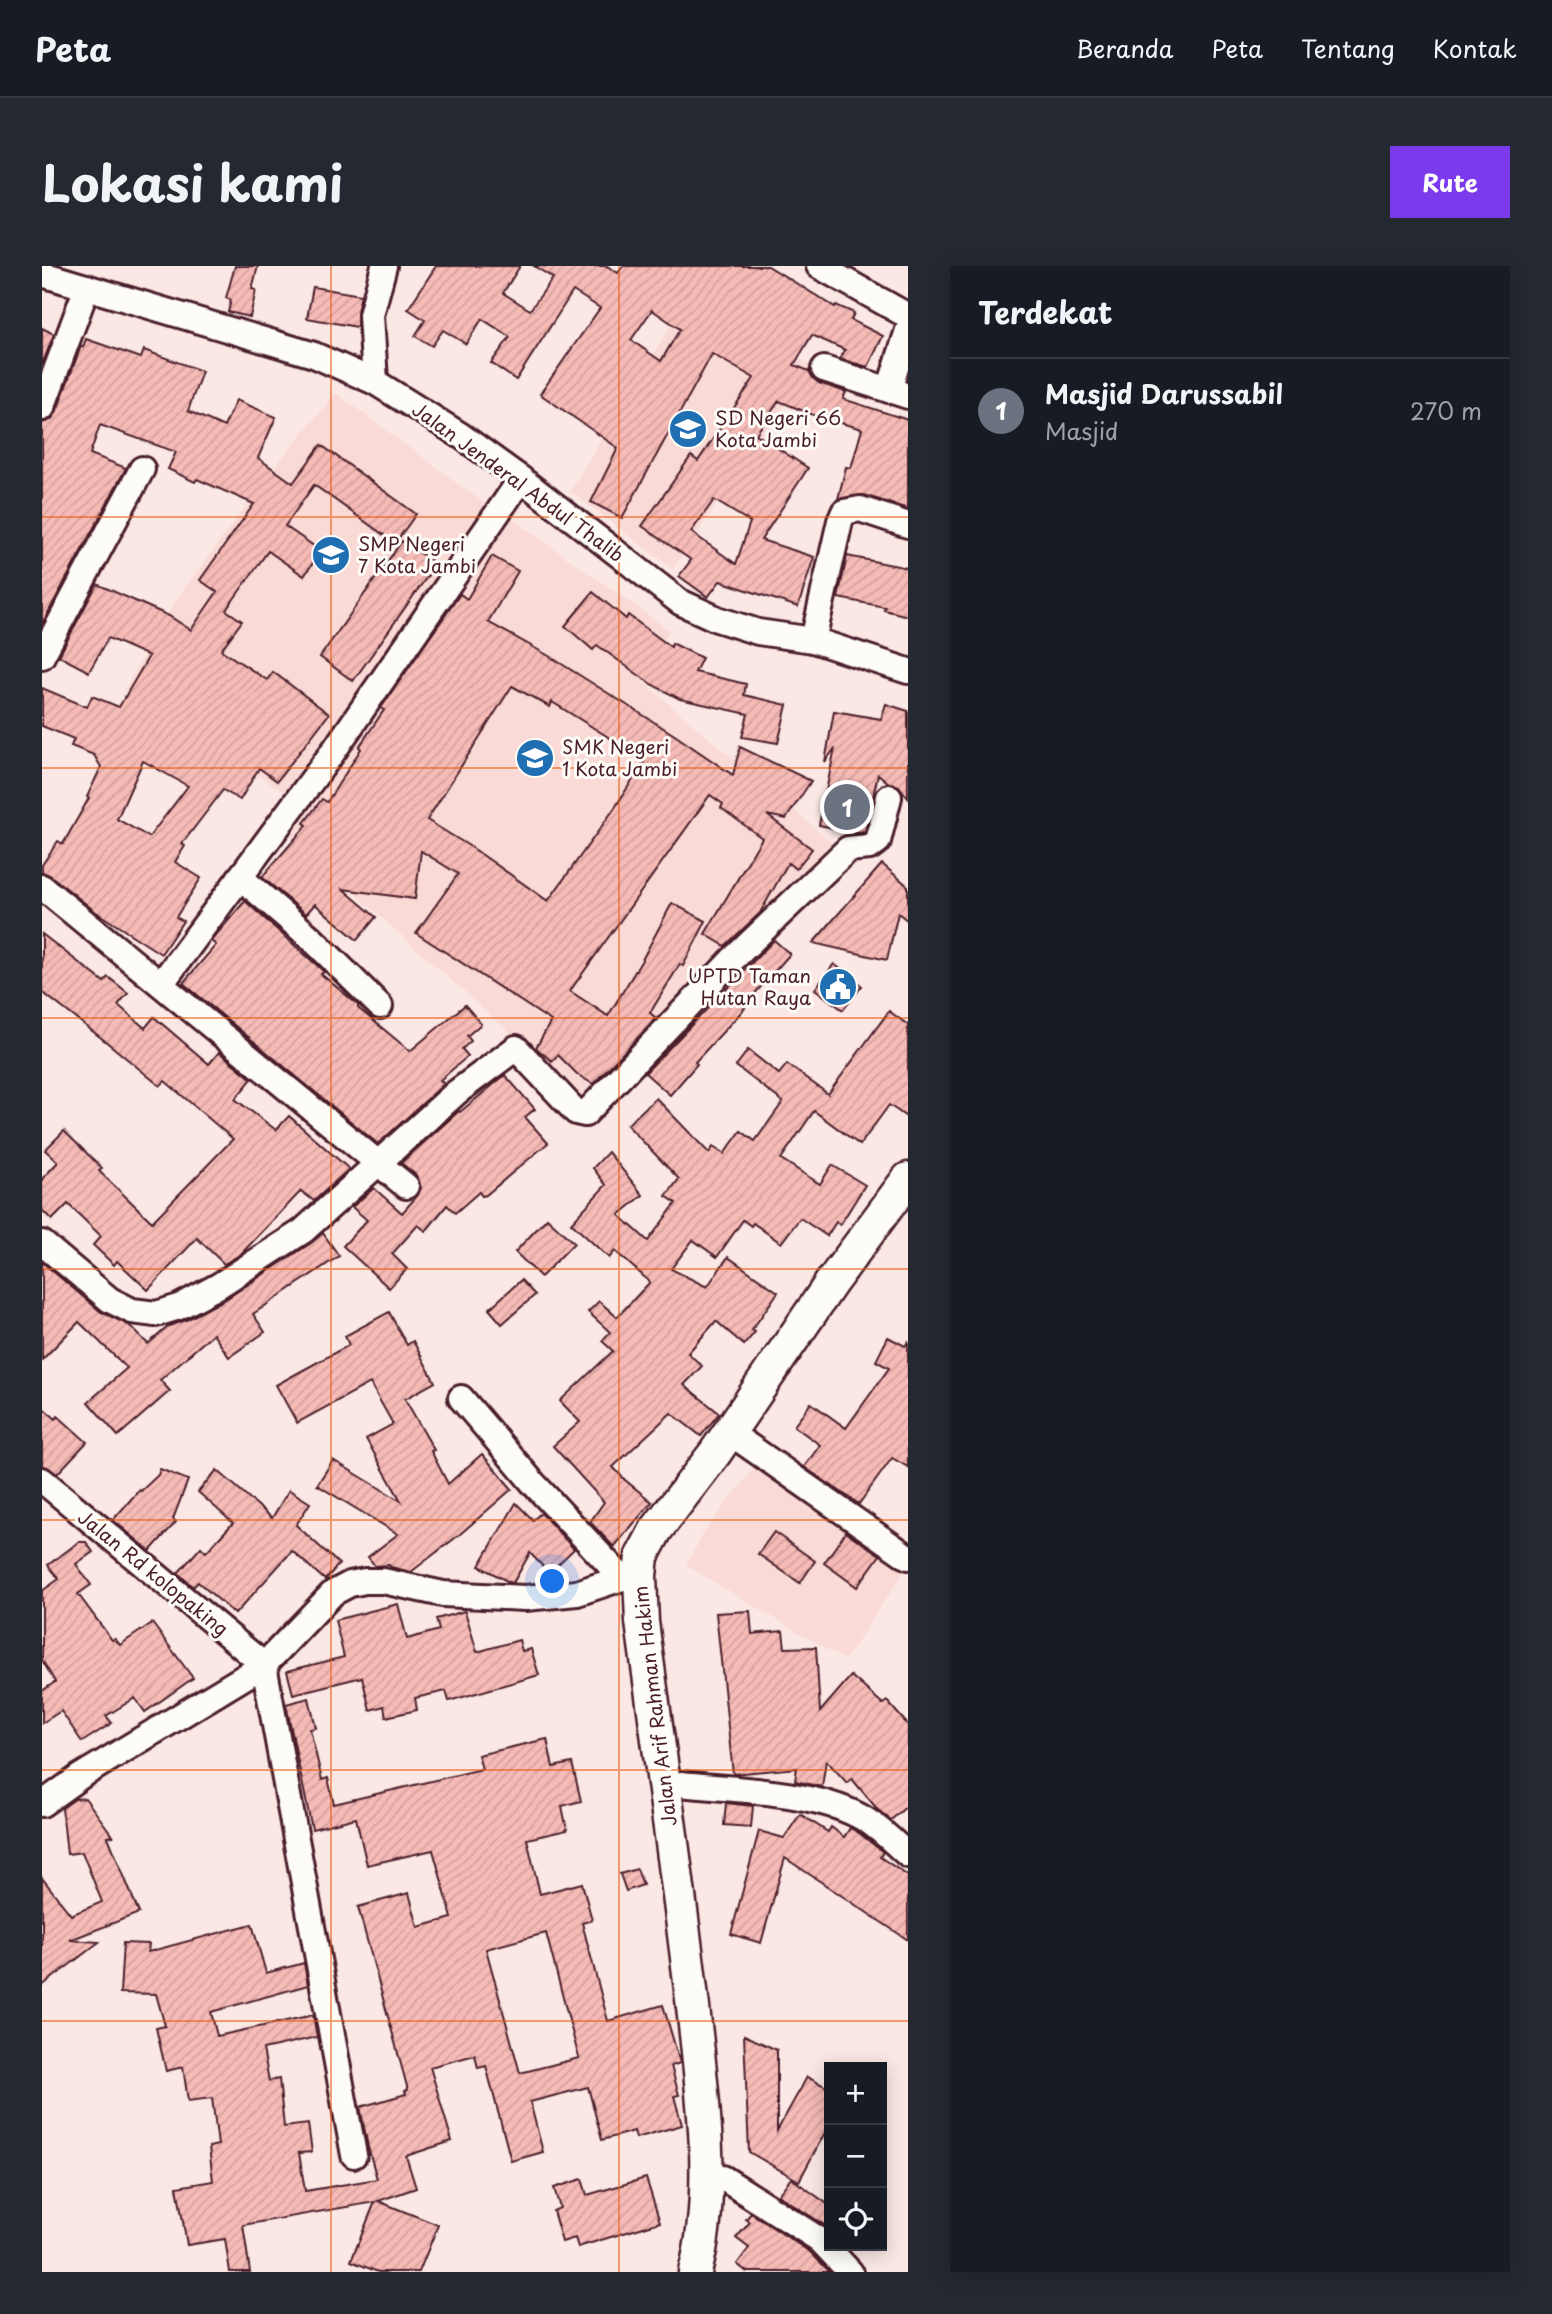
<!DOCTYPE html>
<html lang="id">
<head>
<meta charset="utf-8">
<style>
  :root { --surface:#171b24; --page:#242831; --text:#f1f3f6; --muted:#9ea1a6; --line:#363941; --accent:#7c3aed }
  body { margin:0; font-family:"Playpen Sans",sans-serif; background:var(--page); color:var(--text) }
  .controls { position:absolute; right:21px; bottom:21px; display:grid; overflow:hidden; border-radius:0px; box-shadow:0 4px 18px #0003 }
  .controls button { width:63px; height:63px; display:grid; place-items:center; padding:0; border:0; border-bottom:2px solid var(--line); background:var(--surface); color:var(--text); font:35px sans-serif }
  .you { position:absolute; left:511px; top:1316px; width:24px; height:24px; margin:-18px; border:5px solid #fff; border-radius:50%; background:#1a73e8; box-shadow:0 0 0 10px #1a73e833 }
  .badge { display:grid; place-items:center; width:46px; height:46px; border-radius:50%; background:var(--accent); color:#fff; font-size:23px; font-weight:700 }
  .pin { position:absolute; translate:-50% -50%; border:4px solid #fff; box-shadow:0 2px 7px #0006 }
  .list { margin:0; padding:0; list-style:none }
  h2 { display:flex; justify-content:space-between; align-items:center; height:91px; margin:0; padding:0 28px; font-size:30px }
  h2 small { font-size:23px; font-weight:400; color:var(--muted) }
  .list li { display:grid; grid-template-columns:46px 1fr auto; gap:21px; align-items:center; box-sizing:border-box; height:105px; padding:0 28px; border-top:2px solid var(--line) }
  .list b { display:block; font-size:26px; white-space:nowrap }
  .list p { margin:0; font-size:23px; white-space:nowrap; color:var(--muted) }
  .list em { font-size:23px; font-style:normal; color:var(--muted) }
  .icon { flex:none; width:38px; height:38px; fill:none; stroke:currentColor; stroke-width:2; stroke-linecap:round; stroke-linejoin:round }
  .map { position:relative; flex:none; width:866px; height:2006px; overflow:hidden; border-radius:0px }
  header { display:flex; align-items:center; gap:42px; box-sizing:border-box; height:98px; padding:0 35px; background:var(--surface); border-bottom:2px solid var(--line) }
  header strong { font-size:33px }
  nav { display:flex; gap:38px; margin-inline-start:auto; font-size:24px }
  .intro { display:flex; align-items:center; justify-content:space-between; box-sizing:border-box; height:168px; padding:0 42px }
  h1 { margin:0; font-size:49px }
  .button { padding:18px 32px; border-radius:0px; background:var(--accent); color:#fff; font-size:24px; font-weight:700 }
  main { display:flex; gap:42px; padding:0 42px }
  aside { flex:1; background:var(--surface); border-radius:0px; box-shadow:0 4px 18px #0003 }
  .map>svg:first-child { display:block }
  .built { fill:#fadad6 }
  .building { fill:url(#building-hatch); stroke:#4a1f2b; stroke-width:2; fill-rule:evenodd }
  .lines { fill:none; stroke-linecap:round; stroke-linejoin:round }
  .minor-casing { stroke:#4a1f2b; stroke-width:30 }
  .major-casing { stroke:#4a1f2b; stroke-width:37 }
  .minor { stroke:#fdfcf7; stroke-width:24 }
  .major { stroke:#fdfcf7; stroke-width:32 }
  .grid { fill:none; stroke:#e8590c; stroke-width:2; stroke-opacity:0.55 }
  .labels { text-anchor:middle; stroke-width:6; stroke-linejoin:round; paint-order:stroke }
  .poi-label { font-size:19px; fill:#4a1f2b; stroke:#fdfcf7; text-anchor:start }
  .street-label { font-size:19px; fill:#4a1f2b; stroke:#fdfcf7 }
</style>
</head>
<body>
<header>
<strong>Peta</strong>
<nav><a>Beranda</a><a>Peta</a><a>Tentang</a><a>Kontak</a></nav>
</header>
<div class="intro"><h1>Lokasi kami</h1><a class="button">Rute</a></div>
<main>
<div class="map">
<svg width="866" height="2006" viewBox="0 0 866 2006">
  <defs>
    <pattern id="building-hatch" width="6" height="6" patternUnits="userSpaceOnUse" patternTransform="scale(1.75)"><rect width="6" height="6" fill="#f6bbb6"/><path d="M-1 1l2-2M0 6l6-6M5 7l2-2" fill="none" stroke="#d4a09d"/></pattern>
  </defs>
  <rect width="100%" height="100%" fill="#fbe8e4"/>
  <filter id="ink" filterUnits="userSpaceOnUse"><feTurbulence type="fractalNoise" baseFrequency=".0143" numOctaves="2"/><feDisplacementMap in="SourceGraphic" scale="14" xChannelSelector="R" yChannelSelector="G"/><feConvolveMatrix kernelMatrix="1 2 1 2 8 2 1 2 1" color-interpolation-filters="sRGB"/></filter>
  <g filter="url(#ink)">
    <g class="built">
      <path d="M 655,16 L 769,101 L 631,303 L 528,225 Z"/>
      <path d="M 294,127 L 446,240 L 244,527 L 82,425 L 131,338 L 234,199 Z"/>
      <path d="M 464,248 L 627,364 L 601,416 L 794,580 L 559,848 L 246,568 L 399,338 Z"/>
      <path d="M 716,1197 L 866,1300 L 803,1394 L 644,1299 L 662,1266 Z"/>
    </g>
    <g class="building">
      <path d="M 193,0 L 216,0 L 210,23 L 214,24 L 208,51 L 186,46 L 189,34 L 184,32 Z"/>
      <path d="M 394,0 L 478,0 L 461,27 L 488,44 L 511,12 L 492,0 L 565,0 L 576,7 L 581,0 L 726,0 L 793,41 L 794,39 L 812,47 L 809,54 L 841,70 L 826,101 L 798,93 L 803,84 L 770,69 L 752,99 L 767,105 L 771,112 L 777,117 L 804,126 L 801,133 L 866,154 L 866,243 L 822,229 L 796,233 L 804,201 L 809,202 L 820,163 L 792,155 L 791,157 L 737,135 L 714,168 L 766,202 L 719,274 L 772,291 L 756,341 L 678,315 L 666,331 L 637,310 L 649,294 L 600,260 L 649,190 L 656,195 L 712,112 L 670,88 L 580,252 L 549,236 L 576,182 L 498,128 L 558,42 L 531,25 L 474,114 L 449,97 L 468,71 L 440,53 L 424,78 L 401,64 L 390,80 L 373,70 L 383,54 L 366,43 ZM 610,44 L 638,63 L 619,95 L 589,74 ZM 672,234 L 708,256 L 694,298 L 649,266 Z"/>
      <path d="M 271,21 L 319,29 L 315,46 L 315,61 L 265,52 Z"/>
      <path d="M 0,62 L 12,68 L 0,99 Z"/>
      <path d="M 44,73 L 99,92 L 102,84 L 160,105 L 146,145 L 182,161 L 194,134 L 234,151 L 216,192 L 251,217 L 279,179 L 374,248 L 353,277 L 272,219 L 243,260 L 279,285 L 262,310 L 226,285 L 184,344 L 200,355 L 179,384 L 225,414 L 231,406 L 287,448 L 235,515 L 217,502 L 198,534 L 181,524 L 140,578 L 143,580 L 133,596 L 159,612 L 134,651 L 141,655 L 119,688 L 54,646 L 9,610 L 0,606 L 0,599 L 16,575 L 21,578 L 47,532 L 45,531 L 59,501 L 52,489 L 29,480 L 32,473 L 0,460 L 0,422 L 45,441 L 50,430 L 77,441 L 107,390 L 66,372 L 47,406 L 17,390 L 55,318 L 127,350 L 149,364 L 175,326 L 158,314 L 212,238 L 155,213 L 153,216 L 126,203 L 134,186 L 58,159 L 48,188 L 84,202 L 0,358 L 0,157 L 9,154 L 14,147 L 39,80 L 41,81 ZM 101,495 L 146,520 L 107,571 L 75,553 Z"/>
      <path d="M 360,275 L 394,298 L 311,415 L 278,391 Z"/>
      <path d="M 450,290 L 476,305 L 446,356 L 507,390 L 631,468 L 691,509 L 698,481 L 769,515 L 744,553 L 725,549 L 770,583 L 754,603 L 746,597 L 718,647 L 683,680 L 663,668 L 720,572 L 679,542 L 681,538 L 668,529 L 528,725 L 566,750 L 600,694 L 630,637 L 664,655 L 641,700 L 638,698 L 608,747 L 613,751 L 609,758 L 551,818 L 536,809 L 516,789 L 510,795 L 494,782 L 509,755 L 374,667 L 416,608 L 379,585 L 373,633 L 301,623 L 334,651 L 315,674 L 273,638 L 264,648 L 220,611 L 265,559 L 262,557 L 280,533 L 285,536 L 319,483 L 317,481 L 342,444 L 339,442 L 418,328 L 425,333 ZM 470,420 L 508,441 L 510,436 L 603,494 L 572,543 L 506,635 L 432,583 L 385,554 Z"/>
      <path d="M 805,290 L 866,302 L 866,350 L 842,344 L 843,341 L 796,332 Z"/>
      <path d="M 551,326 L 584,353 L 586,349 L 629,381 L 630,377 L 660,392 L 653,406 L 704,418 L 702,429 L 745,439 L 736,477 L 700,471 L 706,448 L 638,433 L 609,418 L 555,379 L 551,384 L 523,360 Z"/>
      <path d="M 844,438 L 866,445 L 866,532 L 857,520 L 847,517 L 836,508 L 823,566 L 816,567 L 777,559 L 793,482 L 783,496 L 792,445 L 839,453 Z"/>
      <path d="M 840,598 L 866,620 L 866,655 L 856,647 L 845,694 L 771,677 Z"/>
      <path d="M 203,635 L 278,702 L 282,706 L 279,708 L 316,739 L 316,742 L 368,785 L 423,739 L 439,758 L 425,770 L 429,775 L 420,783 L 426,790 L 398,814 L 402,818 L 336,878 L 141,717 L 174,679 L 169,675 Z"/>
      <path d="M 0,668 L 62,716 L 66,711 L 86,727 L 76,739 L 103,762 L 112,751 L 167,798 L 177,786 L 210,813 L 193,833 L 234,864 L 247,850 L 307,903 L 272,935 L 259,925 L 199,988 L 182,998 L 155,972 L 106,1024 L 75,995 L 72,999 L 51,979 L 59,970 L 26,938 L 10,954 L 0,944 L 0,913 L 16,896 L 3,884 L 22,865 L 60,902 L 57,905 L 110,956 L 191,873 L 123,815 L 118,820 L 67,778 L 0,726 Z"/>
      <path d="M 732,674 L 748,688 L 702,740 L 703,742 L 653,796 L 655,798 L 628,829 L 603,807 Z"/>
      <path d="M 792,698 L 820,720 L 801,744 L 773,723 Z"/>
      <path d="M 847,745 L 866,759 L 866,852 L 847,839 L 818,879 L 772,845 L 739,893 L 778,918 L 790,899 L 823,919 L 798,959 L 794,956 L 785,970 L 758,952 L 739,977 L 711,957 L 709,960 L 701,954 L 675,991 L 651,974 L 629,1003 L 665,1021 L 686,991 L 736,1026 L 710,1064 L 713,1066 L 702,1079 L 674,1055 L 646,1087 L 660,1100 L 642,1119 L 677,1147 L 659,1170 L 629,1147 L 571,1201 L 583,1214 L 610,1236 L 572,1281 L 548,1256 L 562,1236 L 511,1180 L 538,1156 L 518,1135 L 571,1085 L 560,1075 L 568,1066 L 546,1046 L 557,1035 L 575,1051 L 608,1016 L 573,985 L 567,992 L 529,957 L 564,919 L 551,902 L 566,886 L 601,929 L 577,949 L 606,975 L 634,937 L 624,930 L 637,913 L 585,859 L 614,832 L 667,887 L 671,881 L 682,888 L 699,865 L 713,875 L 741,836 L 694,800 L 706,784 L 737,808 L 745,798 L 786,828 Z"/>
      <path d="M 463,809 L 493,843 L 483,851 L 506,877 L 444,929 L 440,930 L 437,926 L 413,947 L 405,939 L 384,965 L 376,959 L 350,988 L 365,1003 L 347,1022 L 301,980 L 325,954 L 310,941 L 332,922 L 360,947 L 376,929 L 379,922 L 374,909 L 359,897 L 417,845 L 418,846 Z"/>
      <path d="M 505,952 L 532,977 L 499,1011 L 473,986 Z"/>
      <path d="M 281,967 L 297,990 L 211,1048 L 223,1066 L 187,1091 L 171,1068 L 118,1114 L 128,1125 L 76,1170 L 46,1136 L 85,1102 L 37,1056 L 0,1094 L 0,996 L 59,1046 L 87,1059 L 106,1078 L 127,1060 L 144,1054 L 184,1033 L 269,977 Z"/>
      <path d="M 479,1014 L 493,1029 L 460,1058 L 447,1043 Z"/>
      <path d="M 347,1046 L 365,1079 L 371,1075 L 393,1116 L 363,1133 L 392,1184 L 389,1185 L 406,1218 L 440,1188 L 470,1223 L 417,1269 L 369,1306 L 349,1301 L 347,1299 L 333,1300 L 326,1291 L 356,1268 L 275,1219 L 291,1194 L 359,1235 L 324,1173 L 351,1158 L 328,1117 L 255,1157 L 234,1119 L 307,1079 L 303,1070 Z"/>
      <path d="M 846,1071 L 863,1080 L 866,1076 L 866,1201 L 850,1192 L 817,1238 L 762,1201 L 778,1179 L 752,1160 L 769,1137 L 804,1162 L 847,1102 L 834,1095 Z"/>
      <path d="M 0,1141 L 14,1153 L 16,1150 L 45,1176 L 15,1208 L 0,1199 Z"/>
      <path d="M 118,1203 L 146,1214 L 131,1253 L 134,1256 L 108,1285 L 71,1254 L 97,1224 L 99,1225 L 116,1209 Z"/>
      <path d="M 175,1204 L 230,1252 L 247,1224 L 268,1237 L 254,1259 L 297,1298 L 283,1314 L 250,1285 L 193,1348 L 156,1316 L 151,1321 L 136,1307 L 159,1281 L 164,1286 L 191,1257 L 156,1226 Z"/>
      <path d="M 474,1237 L 491,1254 L 499,1247 L 532,1283 L 507,1307 L 488,1287 L 471,1317 L 467,1316 L 437,1300 Z"/>
      <path d="M 732,1266 L 773,1295 L 758,1317 L 716,1288 Z"/>
      <path d="M 804,1266 L 838,1289 L 815,1321 L 782,1297 Z"/>
      <path d="M 37,1276 L 44,1276 L 51,1286 L 34,1298 L 49,1319 L 36,1328 L 70,1374 L 73,1373 L 78,1379 L 110,1357 L 151,1412 L 103,1446 L 93,1432 L 64,1450 L 70,1457 L 40,1476 L 19,1445 L 0,1457 L 0,1425 L 13,1416 L 0,1394 L 0,1325 L 17,1313 L 6,1299 Z"/>
      <path d="M 356,1338 L 365,1373 L 397,1364 L 394,1353 L 423,1345 L 435,1386 L 477,1374 L 480,1385 L 489,1383 L 497,1409 L 407,1435 L 404,1425 L 373,1432 L 375,1444 L 344,1451 L 342,1440 L 328,1444 L 320,1411 L 251,1428 L 245,1405 L 302,1391 L 293,1354 Z"/>
      <path d="M 708,1345 L 710,1368 L 741,1365 L 743,1382 L 774,1381 L 778,1446 L 809,1410 L 841,1438 L 845,1435 L 866,1459 L 866,1539 L 849,1554 L 836,1544 L 810,1513 L 805,1517 L 784,1494 L 780,1521 L 753,1515 L 755,1502 L 691,1508 L 674,1347 Z"/>
      <path d="M 267,1432 L 274,1462 L 268,1463 L 280,1514 L 286,1512 L 292,1538 L 440,1503 L 436,1489 L 505,1473 L 511,1501 L 530,1497 L 539,1535 L 520,1540 L 525,1564 L 485,1573 L 498,1628 L 540,1617 L 550,1654 L 540,1657 L 566,1755 L 621,1739 L 638,1797 L 629,1800 L 637,1829 L 632,1830 L 640,1859 L 594,1872 L 592,1865 L 560,1874 L 546,1821 L 488,1836 L 501,1886 L 469,1895 L 444,1800 L 436,1802 L 433,1789 L 388,1801 L 410,1875 L 364,1890 L 374,1922 L 336,1935 L 396,1959 L 377,2006 L 336,2006 L 309,1995 L 333,1936 L 201,1959 L 208,2006 L 188,2006 L 183,1973 L 145,1979 L 135,1921 L 171,1915 L 167,1881 L 176,1879 L 170,1832 L 146,1835 L 141,1801 L 124,1805 L 114,1762 L 123,1760 L 114,1728 L 78,1727 L 81,1677 L 107,1678 L 106,1686 L 210,1658 L 224,1707 L 262,1697 L 266,1719 L 169,1746 L 175,1770 L 271,1749 L 275,1771 L 221,1783 L 227,1815 L 237,1813 L 242,1861 L 266,1858 L 270,1886 L 257,1887 L 263,1925 L 335,1913 L 326,1881 L 318,1841 L 364,1828 L 363,1825 L 366,1824 L 316,1641 L 367,1627 L 376,1661 L 410,1652 L 391,1584 L 325,1599 L 314,1552 L 270,1563 L 244,1438 ZM 504,1667 L 537,1792 L 478,1807 L 444,1683 Z"/>
      <path d="M 43,1532 L 71,1570 L 66,1571 L 97,1647 L 28,1674 L 57,1676 L 0,1720 L 0,1612 L 29,1649 L 60,1636 L 40,1586 L 25,1588 L 20,1542 L 33,1533 Z"/>
      <path d="M 684,1537 L 711,1540 L 709,1561 L 682,1559 Z"/>
      <path d="M 758,1548 L 786,1566 L 789,1561 L 802,1571 L 808,1562 L 817,1567 L 841,1586 L 838,1591 L 866,1610 L 866,1674 L 743,1592 L 719,1677 L 689,1668 L 717,1565 L 742,1572 Z"/>
      <path d="M 595,1603 L 601,1619 L 584,1625 L 578,1608 Z"/>
      <path d="M 702,1769 L 735,1784 L 735,1865 L 765,1811 L 787,1822 L 787,1859 L 757,1915 L 707,1886 Z"/>
      <path d="M 604,1912 L 618,1956 L 536,1981 L 533,1972 L 520,1976 L 511,1945 L 518,1942 L 512,1922 L 540,1913 L 545,1929 Z"/>
      <path d="M 749,1912 L 787,1939 L 787,1962 L 736,1929 Z"/>
      <path d="M 709,1947 L 768,1986 L 788,2006 L 705,2006 L 695,1998 L 707,1982 L 694,1972 L 708,1956 L 704,1953 Z"/>
    </g>
    <g class="lines">
      <defs>
        <g id="minor">
          <path d="M 777,0 L 866,50"/>
          <path d="M 0,8 L 272,89 L 333,116 L 418,169 L 479,213 L 638,336 L 675,353 L 716,366 L 771,374 L 866,405"/>
          <path d="M 782,103 L 866,130"/>
          <path d="M 333,116 L 329,49 L 342,0"/>
          <path d="M 847,124 L 866,64"/>
          <path d="M 0,142 L 45,21"/>
          <path d="M 771,374 L 798,255 L 802,246 L 818,243 L 866,259"/>
          <path d="M 0,390 L 100,203"/>
          <path d="M 198,611 L 269,672 L 338,740"/>
          <path d="M 0,621 L 364,920"/>
          <path d="M 119,718 L 291,486 L 479,213"/>
          <path d="M 0,977 L 68,1034 L 90,1045 L 114,1048 L 137,1041 L 176,1020 L 261,965 L 415,826 L 474,782 L 534,846 L 543,848 L 690,694 L 806,583 L 828,581 L 836,575 L 847,531"/>
          <path d="M 419,1132 L 492,1218 L 580,1312"/>
          <path d="M 701,1176 L 866,1291"/>
          <path d="M 0,1214 L 222,1399 L 312,1889"/>
          <path d="M 639,1518 C 693,1524 779,1525 824,1554 C 839,1563 853,1578 866,1589"/>
          <path d="M 0,1538 L 39,1510 L 222,1399 L 291,1327 L 308,1318 L 323,1315 L 341,1315 L 401,1328 L 483,1332 L 535,1327 L 580,1312 L 598,1310"/>
          <path d="M 681,1912 L 778,1974 L 808,2006"/>
        </g>
        <path id="major" d="M 653,2006 C 675,1926 660,1824 651,1741 C 636,1613 617,1484 600,1356 L 598,1310 L 600,1290 L 614,1264 L 673,1187 L 789,1017 L 866,913"/>
      </defs>
      <use href="#minor" class="minor-casing"/>
      <use href="#major" class="major-casing"/>
      <use href="#minor" class="minor"/>
      <use href="#major" class="major"/>
    </g>
  </g>
  <path class="grid" d="M 289,0 L 289,2006M 577,0 L 577,2006M 0,251 L 866,251M 0,502 L 866,502M 0,752 L 866,752M 0,1003 L 866,1003M 0,1254 L 866,1254M 0,1504 L 866,1504M 0,1755 L 866,1755"/>
  <defs>
    <symbol id="school-disc" viewBox="-11 -11 22 22"><circle r="9.5" fill="#1f6fb2" stroke="#fdfcf7"/><path d="M0-5L7-2L0 1L-7-2ZM-4 1L0 2.5L4 1V4Q0 6-4 4Z" fill="#fff"/></symbol>
    <symbol id="civic-disc" viewBox="-11 -11 22 22"><circle r="9.5" fill="#1f6fb2" stroke="#fdfcf7"/><path d="M-.6-6.5H3V-4.5H.6V-3L4-1V1h2V6H-6V1h2V-1L-.6-3ZM-1.2 2.5V6h2.4V2.5Z" fill="#fff"/></symbol>
  </defs>
  <g fill-rule="evenodd">
    <use href="#school-disc" x="624" y="141" width="44" height="44"/>
    <use href="#school-disc" x="267" y="267" width="44" height="44"/>
    <use href="#school-disc" x="471" y="470" width="44" height="44"/>
    <use href="#civic-disc" x="774" y="699" width="44" height="44"/>
  </g>
  <g class="labels">
    <g class="poi-label">
      <text x="673" y="159">SD Negeri 66<tspan x="673" dy="22">Kota Jambi</tspan></text>
      <text x="316" y="285">SMP Negeri<tspan x="316" dy="22">7 Kota Jambi</tspan></text>
      <text x="520" y="488">SMK Negeri<tspan x="520" dy="22">1 Kota Jambi</tspan></text>
      <text x="769" y="717" text-anchor="end">UPTD Taman<tspan x="769" dy="22">Hutan Raya</tspan></text>
    </g>
    <g class="street-label">
      <text transform="translate(476 216) rotate(36)" y="7">Jalan Jenderal Abdul Thalib</text>
      <text transform="translate(111 1307) rotate(39)" y="7">Jalan Rd kolopaking</text>
      <text transform="translate(613 1440) rotate(-97)" y="7">Jalan Arif Rahman Hakim</text>
    </g>
  </g>
</svg>
<div class="controls">
<button>+</button>
<button>−</button>
<button><svg class="icon" aria-label="locate" viewBox="0 0 24 24"><circle cx="12" cy="12" r="6"/><path d="M12 2v4M12 18v4M2 12h4M18 12h4"/></svg></button>
</div>
<div class="you"></div>
<div class="pin badge" style="left:805px;top:541px;background:#6b7280">1</div>
</div>
<aside>
<h2>Terdekat<small></small></h2>
<ul class="list">
<li><span class="badge" style="background:#6b7280">1</span><div><b>Masjid Darussabil</b><p>Masjid</p></div><em>270 m</em></li>
</ul>
</aside>
</main>
</body>
</html>
